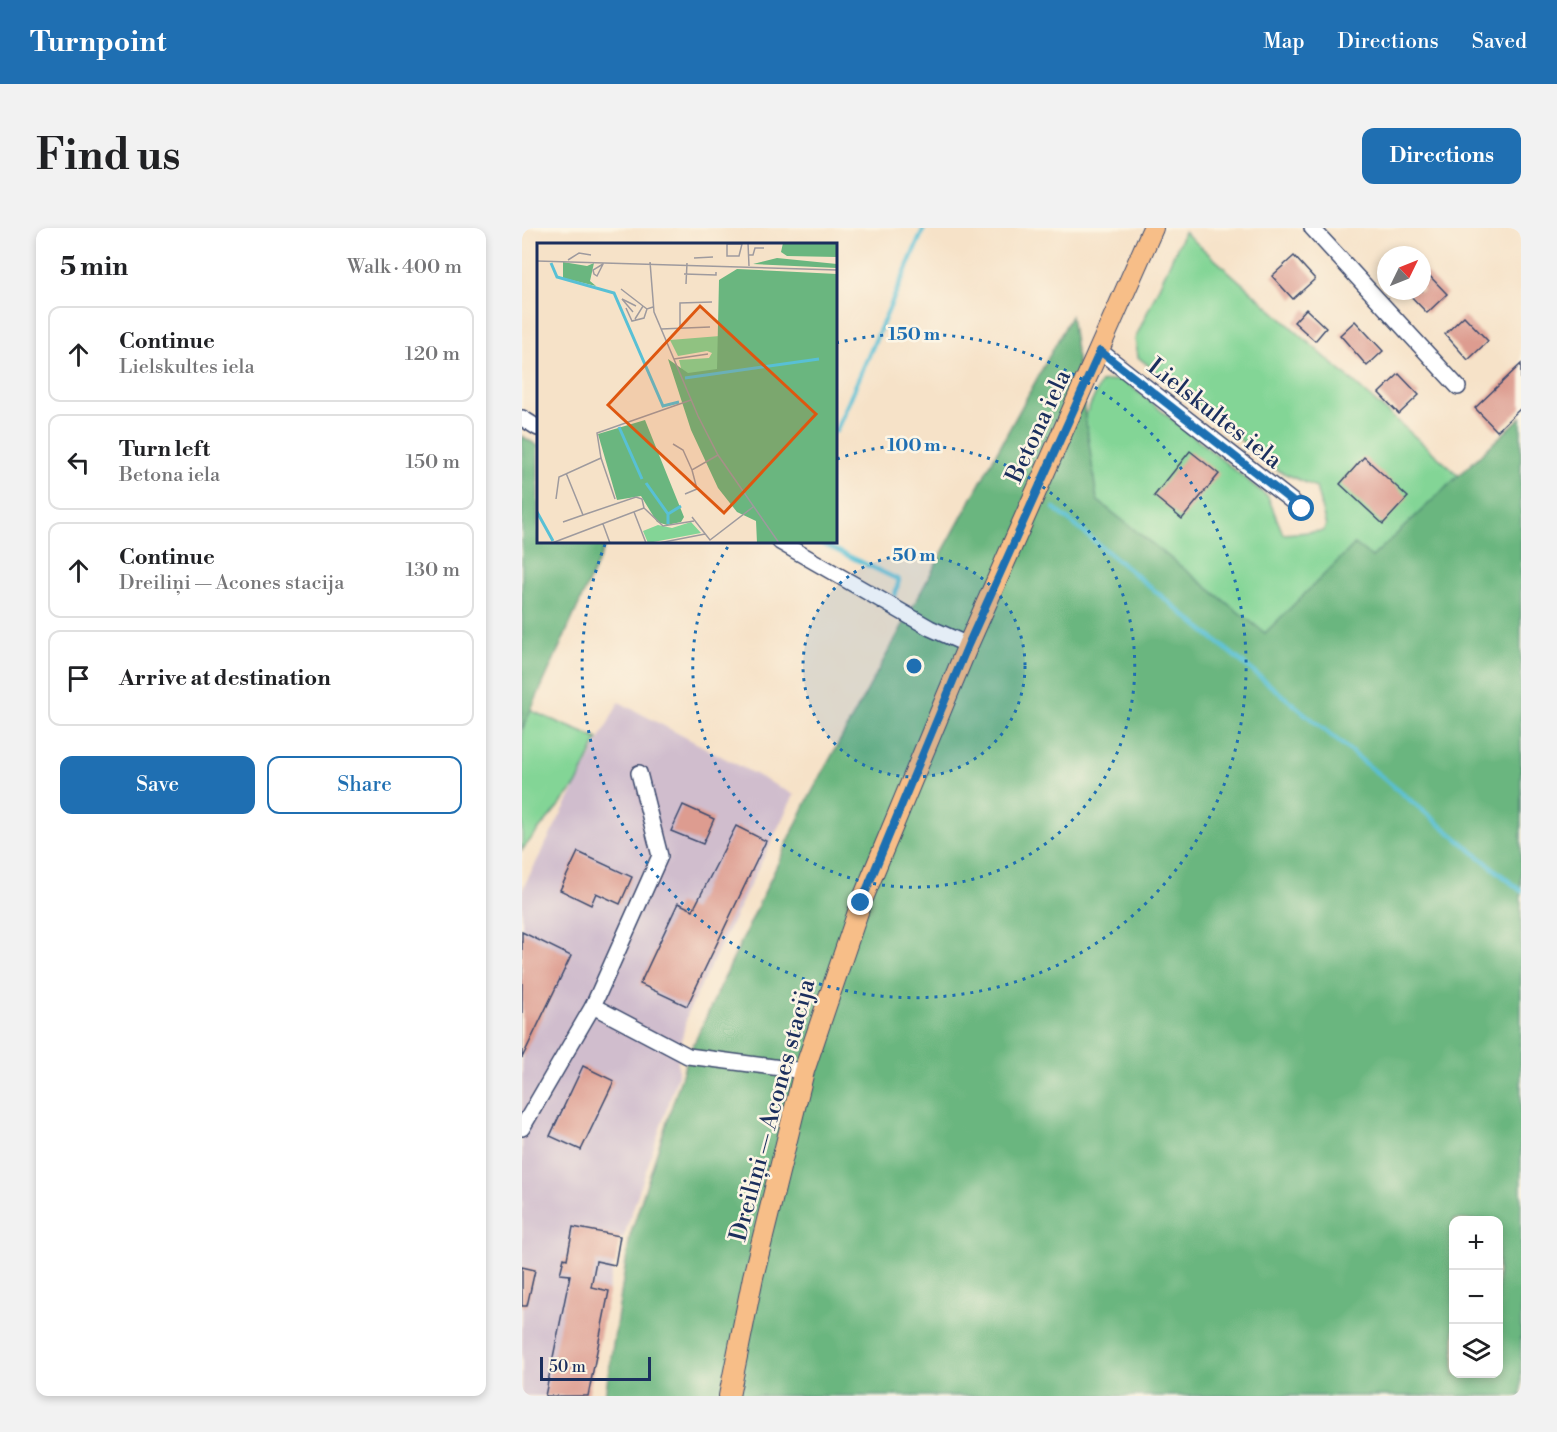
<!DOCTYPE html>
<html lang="en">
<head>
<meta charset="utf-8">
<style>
  :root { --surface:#fff; --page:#f2f2f2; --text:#202124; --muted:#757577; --line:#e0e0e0; --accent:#1f6fb2 }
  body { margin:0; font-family:"Libre Bodoni",serif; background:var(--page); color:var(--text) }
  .controls { position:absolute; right:18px; bottom:18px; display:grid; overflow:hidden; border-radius:12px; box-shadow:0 3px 9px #0003 }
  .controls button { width:54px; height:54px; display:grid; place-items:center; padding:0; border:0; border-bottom:2px solid var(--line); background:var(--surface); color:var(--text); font:30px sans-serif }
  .compass { position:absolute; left:855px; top:18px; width:54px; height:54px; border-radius:50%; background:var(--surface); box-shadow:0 3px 9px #0003; rotate:47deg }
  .scale { position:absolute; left:18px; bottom:15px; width:111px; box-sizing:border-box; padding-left:6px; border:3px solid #1b2f5e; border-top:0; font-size:16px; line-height:21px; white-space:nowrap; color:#1b2f5e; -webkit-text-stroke:4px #fcf5e5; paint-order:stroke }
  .stop { position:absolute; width:18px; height:18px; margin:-14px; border:4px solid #1f6fb2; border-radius:50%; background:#fff }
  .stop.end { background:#1f6fb2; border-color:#fff; box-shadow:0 2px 6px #0008 }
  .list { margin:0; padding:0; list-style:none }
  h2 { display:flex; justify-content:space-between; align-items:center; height:78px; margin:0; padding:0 24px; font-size:26px }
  h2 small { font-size:20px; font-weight:400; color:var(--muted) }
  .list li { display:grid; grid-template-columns:39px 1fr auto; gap:18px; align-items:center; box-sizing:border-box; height:96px; margin:0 12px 12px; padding:0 12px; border:2px solid var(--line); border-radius:12px }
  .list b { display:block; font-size:22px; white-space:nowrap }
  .list p { margin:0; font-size:20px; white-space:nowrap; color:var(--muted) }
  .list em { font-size:20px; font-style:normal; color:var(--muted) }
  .actions { display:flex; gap:12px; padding:18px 24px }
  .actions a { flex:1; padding:14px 0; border:2px solid var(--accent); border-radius:12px; text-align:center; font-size:21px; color:var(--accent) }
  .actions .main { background:var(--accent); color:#fff }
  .icon { flex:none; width:33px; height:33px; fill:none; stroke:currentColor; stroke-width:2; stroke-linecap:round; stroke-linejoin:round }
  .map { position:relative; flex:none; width:999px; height:1168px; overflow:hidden; border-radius:12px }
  header { display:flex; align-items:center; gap:36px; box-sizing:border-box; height:84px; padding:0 30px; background:var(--accent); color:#fff }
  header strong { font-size:28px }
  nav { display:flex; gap:33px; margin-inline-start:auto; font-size:21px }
  .intro { display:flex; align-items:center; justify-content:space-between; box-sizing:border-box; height:144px; padding:0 36px }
  h1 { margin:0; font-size:42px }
  .button { padding:15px 27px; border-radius:12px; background:var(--accent); color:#fff; font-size:21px; font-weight:700 }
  main { display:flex; gap:36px; padding:0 36px }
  aside { flex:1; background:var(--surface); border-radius:12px; box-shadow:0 3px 9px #0003 }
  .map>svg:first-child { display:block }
  .industrial { fill:#d0bdcd }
  .green { fill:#83d596; stroke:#4f827a; stroke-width:1.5 }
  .forest { fill:#6ab67f; stroke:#42726e; stroke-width:1.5; fill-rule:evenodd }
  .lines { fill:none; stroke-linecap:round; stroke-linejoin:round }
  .stream { stroke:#58c0d5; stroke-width:4.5 }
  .building { fill:#dd9c90 }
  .minor-casing { stroke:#3c4a6e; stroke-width:18 }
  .major-casing { stroke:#3c4a6e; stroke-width:22 }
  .minor { stroke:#fff; stroke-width:15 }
  .major { stroke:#f7be88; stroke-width:20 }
  .route { stroke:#1f6fb2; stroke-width:8 }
  .ring { fill:none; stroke:#1f6fb2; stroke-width:3; stroke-dasharray:3 6 }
  .labels { text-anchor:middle; stroke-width:5; stroke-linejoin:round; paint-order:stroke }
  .street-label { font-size:24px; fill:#1b2f5e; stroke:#fcf5e5 }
  .inset-river { fill:none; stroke:#58c0d5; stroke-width:3 }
  .inset-road { fill:none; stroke:#9e9a9e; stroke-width:1.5 }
  .view { fill:#de5710; fill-opacity:0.15; stroke:#de5710; stroke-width:3 }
  .inset-edge { fill:none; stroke:#1b2f5e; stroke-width:3 }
  .centre { fill:#1f6fb2; stroke:#fcf5e5; stroke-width:3 }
  .ring-label { font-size:18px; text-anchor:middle; font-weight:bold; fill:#1f6fb2; stroke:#fcf5e5; stroke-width:5; stroke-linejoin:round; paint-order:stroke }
</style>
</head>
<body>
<header>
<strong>Turnpoint</strong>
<nav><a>Map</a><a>Directions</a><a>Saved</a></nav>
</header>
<div class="intro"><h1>Find us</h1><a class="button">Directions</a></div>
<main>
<aside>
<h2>5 min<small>Walk · 400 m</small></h2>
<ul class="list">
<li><svg class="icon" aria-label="ahead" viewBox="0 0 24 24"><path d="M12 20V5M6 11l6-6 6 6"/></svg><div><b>Continue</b><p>Lielskultes iela</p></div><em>120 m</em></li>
<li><svg class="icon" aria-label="left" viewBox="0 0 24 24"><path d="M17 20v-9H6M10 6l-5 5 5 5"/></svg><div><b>Turn left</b><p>Betona iela</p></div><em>150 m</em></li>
<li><svg class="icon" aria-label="ahead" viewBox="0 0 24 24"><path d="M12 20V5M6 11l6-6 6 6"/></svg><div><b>Continue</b><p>Dreiliņi — Acones stacija</p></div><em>130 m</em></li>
<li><svg class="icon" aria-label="arrive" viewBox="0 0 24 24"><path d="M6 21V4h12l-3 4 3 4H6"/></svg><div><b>Arrive at destination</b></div></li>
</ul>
<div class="actions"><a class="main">Save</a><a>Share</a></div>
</aside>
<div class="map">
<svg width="999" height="1168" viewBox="0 0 999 1168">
  <rect width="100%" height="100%" fill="#fcf5e5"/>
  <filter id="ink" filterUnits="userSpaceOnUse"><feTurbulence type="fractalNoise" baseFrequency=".0167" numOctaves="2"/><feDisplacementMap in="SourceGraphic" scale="12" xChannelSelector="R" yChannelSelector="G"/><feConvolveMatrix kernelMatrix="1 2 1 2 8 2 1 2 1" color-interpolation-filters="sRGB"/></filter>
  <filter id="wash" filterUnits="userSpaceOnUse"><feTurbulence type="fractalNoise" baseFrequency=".008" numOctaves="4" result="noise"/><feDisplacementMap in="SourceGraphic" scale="24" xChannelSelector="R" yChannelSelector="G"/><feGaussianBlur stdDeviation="1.35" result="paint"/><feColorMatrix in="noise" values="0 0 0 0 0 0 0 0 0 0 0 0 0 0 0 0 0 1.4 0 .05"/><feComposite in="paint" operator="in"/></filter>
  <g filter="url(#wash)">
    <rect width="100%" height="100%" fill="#f6e2c8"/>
    <path class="industrial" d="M 97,474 L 272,567 L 166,784 L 156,828 L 156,847 L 101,1011 L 97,1010 L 64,1168 L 0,1168 L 0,662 Z"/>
    <g class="green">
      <path d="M 662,4 L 935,246 L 939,253 L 764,424 L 532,256 L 579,154 L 600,151 L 746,269 L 761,306 L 801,303 L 804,298 L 794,259 L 757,243 L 616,129 L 613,111 Z"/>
      <path d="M 0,479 L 76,511 L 54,557 L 0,622 Z"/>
    </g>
    <g class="forest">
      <path d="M 549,88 L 575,272 L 743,405 L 833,316 L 850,329 L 999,189 L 999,1168 L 83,1168 L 108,1008 L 166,828 L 284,575 ZM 932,992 L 976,992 L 976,1146 L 932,1146 Z"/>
      <path d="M 0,208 L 16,218 L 16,314 L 85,314 L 0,502 Z"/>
    </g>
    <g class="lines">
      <g class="stream">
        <path d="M 314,203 L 402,0"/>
        <path d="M 532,280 L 999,663"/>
        <path d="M 297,314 L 377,352 L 373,367"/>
      </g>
    </g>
    <g id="blocks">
      <g class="building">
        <path d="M 772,28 L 793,51 L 771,71 L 750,48 Z"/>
        <path d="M 900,40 L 925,66 L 905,85 L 884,63 L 900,63 Z"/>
        <path d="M 784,81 L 804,100 L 793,113 L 772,94 Z"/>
        <path d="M 942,88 L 966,113 L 946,132 L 923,106 Z"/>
        <path d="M 833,93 L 861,123 L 845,138 L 818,107 Z"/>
        <path d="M 999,136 L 999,180 L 975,203 L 953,180 Z"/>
        <path d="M 877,146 L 897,167 L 877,186 L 857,165 Z"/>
        <path d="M 668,223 L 697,246 L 660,291 L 632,268 Z"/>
        <path d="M 842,229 L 886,269 L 861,296 L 818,256 Z"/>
        <path d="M 161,577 L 192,591 L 181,616 L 149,603 Z"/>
        <path d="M 214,598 L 244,613 L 165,778 L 118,756 L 156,675 L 171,682 Z"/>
        <path d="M 56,624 L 110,649 L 98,676 L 74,665 L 69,677 L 38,662 Z"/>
        <path d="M 0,704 L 49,728 L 0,830 Z"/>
        <path d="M 61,838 L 92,853 L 59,922 L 28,908 Z"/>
        <path d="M 51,999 L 98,1008 L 93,1037 L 74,1033 L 69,1059 L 87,1063 L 66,1168 L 23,1168 L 48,1047 L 38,1046 L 42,1030 L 45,1031 Z"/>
        <path d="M 0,1039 L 13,1042 L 5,1078 L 0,1078 Z"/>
      </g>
    </g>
  </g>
  <g filter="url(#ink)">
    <use href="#blocks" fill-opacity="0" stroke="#3c4a6e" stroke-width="1.5"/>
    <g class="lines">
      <defs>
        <g id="minor">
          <path d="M 790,0 L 936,159"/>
          <path d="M 578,123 L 780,281"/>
          <path d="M 0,190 L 16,200"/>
          <path d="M 258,314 L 408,400 L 446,417"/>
          <path d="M 117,545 L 138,628 L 71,778 L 166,828 L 282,843"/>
          <path d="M 0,900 L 71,778"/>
        </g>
        <path id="major" d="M 207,1168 L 231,1049 L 282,843 L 339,675 L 446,417 L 631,0"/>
      </defs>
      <use href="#minor" class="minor-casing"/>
      <use href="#major" class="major-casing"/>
      <use href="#minor" class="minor"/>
      <use href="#major" class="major"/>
    </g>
  </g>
  <g class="lines" filter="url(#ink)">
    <path class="route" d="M 339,675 L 446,417 L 578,123 L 780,281"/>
  </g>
  <circle cx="392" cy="438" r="111" fill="#1f6fb2" fill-opacity=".12"/>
  <g class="ring">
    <circle cx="392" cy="438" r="111"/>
    <path d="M315 231A221 221 0 1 1 209 314"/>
    <path d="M314 115A332 332 0 1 1 84 314"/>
  </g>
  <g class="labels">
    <g class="street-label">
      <text transform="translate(693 185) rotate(38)" y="8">Lielskultes iela</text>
      <text transform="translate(516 198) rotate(-65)" y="8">Betona iela</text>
      <text transform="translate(250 882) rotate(-75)" y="8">Dreiliņi — Acones stacija</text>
    </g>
  </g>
  <g transform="translate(15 15)">
    <rect width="300" height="300" fill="#f6e2c8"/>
    <path d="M 183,93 L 184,126 L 146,133 L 142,117 L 172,115 L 175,110 L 170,108 L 141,113 L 133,97 ZM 154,279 L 164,290 L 111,300 L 106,288 L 121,282 L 135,285 Z" fill="#83d596"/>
    <path d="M 246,0 L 300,0 L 300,14 L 250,13 L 244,9 ZM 240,15 L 300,21 L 300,25 L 216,21 ZM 26,19 L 50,23 L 57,20 L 53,38 L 59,43 L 26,35 ZM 200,26 L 300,31 L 300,300 L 220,300 L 219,278 L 200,269 L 181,245 L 154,187 L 131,116 L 151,130 L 180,126 L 182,37 ZM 108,177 L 147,274 L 144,279 L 130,282 L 120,279 L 104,253 L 80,257 L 61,191 Z" fill="#6ab67f"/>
    <path class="inset-river" d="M 14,20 L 20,34 L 77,50 L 126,163 L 142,159M 148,135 L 282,116M 82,184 L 105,236M 109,240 L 131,271M 0,269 L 16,298M 131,281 L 131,271 L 144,263"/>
    <path class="inset-road" d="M 211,0 L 212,23M 190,1 L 205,1 L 202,13 L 190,13 L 190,0M 212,12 L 216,12 L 218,5 L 227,5M 157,15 L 176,14M 31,17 L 42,10 L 54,12M 0,18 L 300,27M 113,19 L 117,69 L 161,173 L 181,212 L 242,300M 66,21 L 56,27 L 57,31 L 60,33 L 66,21 L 66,20M 147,31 L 179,32 L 179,29M 149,41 L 150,20M 84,46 L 106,63M 89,65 L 95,78 L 107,75 L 110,66M 96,69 L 85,56 L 99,63M 98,76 L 106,63 L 110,66 L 116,64M 143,84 L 143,60 L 175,59M 124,86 L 173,84M 137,116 L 171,111M 136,201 L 146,207 L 155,227 L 181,212M 29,230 L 46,272 L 99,254 L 105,256 L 107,265M 148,251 L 160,246 L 155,227M 19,256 L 22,234 L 64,215M 78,256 L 64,215 L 60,190 L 154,157M 107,265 L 126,283 L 157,278M 97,269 L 109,300M 155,274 L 173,297 L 216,264M 26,279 L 46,272M 66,281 L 73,300M 15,300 L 107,265M 122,300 L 168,291"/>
    <path class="view" d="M 163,63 L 279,171 L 187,270 L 71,162 Z"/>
    <rect width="300" height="300" class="inset-edge"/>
  </g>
  <circle cx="392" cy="438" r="9" class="centre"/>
  <g class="ring-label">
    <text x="392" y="112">150 m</text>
    <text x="392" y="223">100 m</text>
    <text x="392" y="333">50 m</text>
  </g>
</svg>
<div class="controls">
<button>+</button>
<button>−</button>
<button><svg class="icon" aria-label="layers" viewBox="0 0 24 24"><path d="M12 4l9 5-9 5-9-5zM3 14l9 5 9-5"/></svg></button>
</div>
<svg class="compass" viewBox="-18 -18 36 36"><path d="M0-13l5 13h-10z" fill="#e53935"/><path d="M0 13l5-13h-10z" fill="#757577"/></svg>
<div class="scale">50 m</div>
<div class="stop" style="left:780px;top:281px"></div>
<div class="stop end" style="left:339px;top:675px"></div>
</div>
</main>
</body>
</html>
